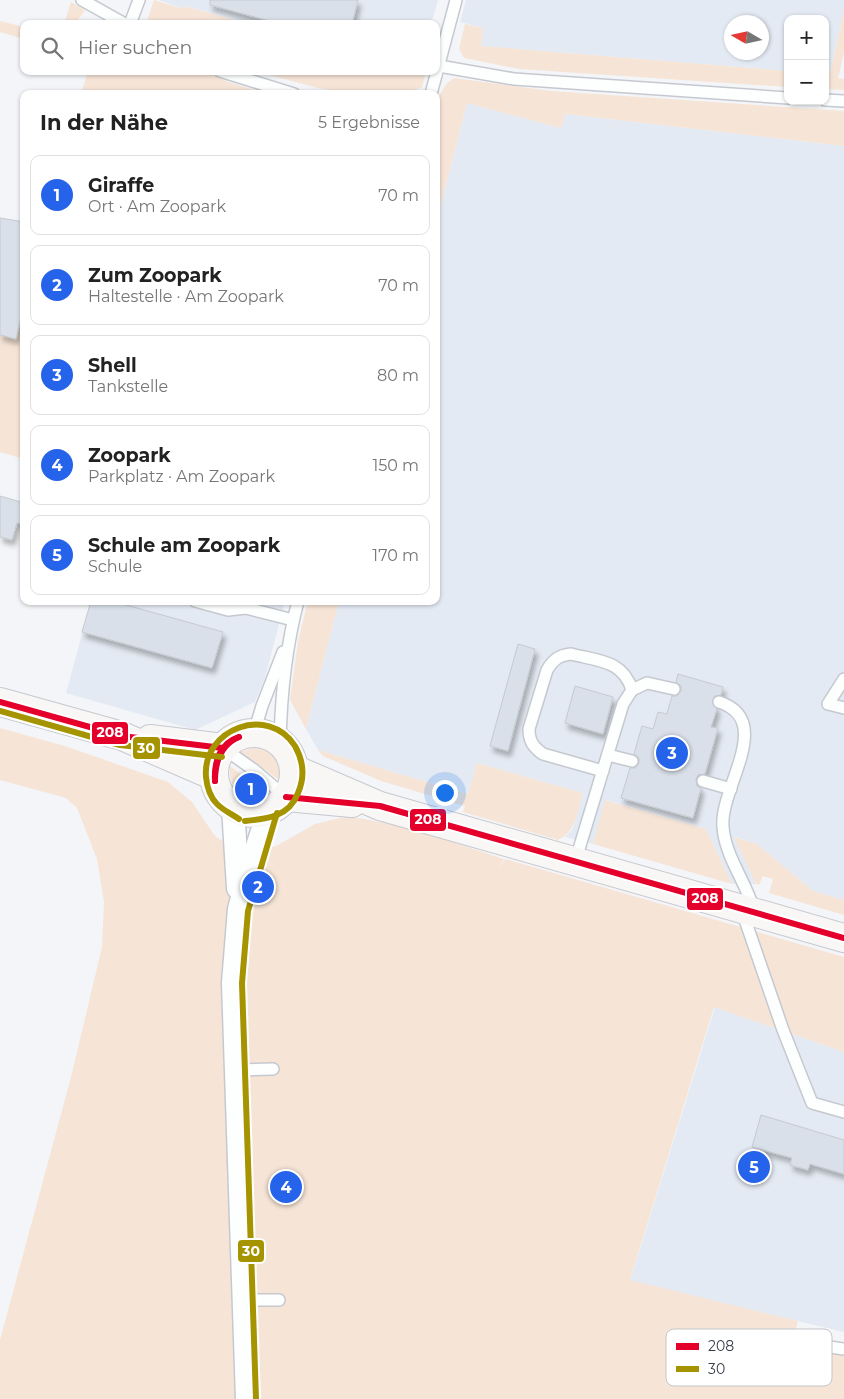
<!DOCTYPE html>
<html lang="de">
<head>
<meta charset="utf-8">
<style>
  :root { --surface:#fff; --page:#f2f2f2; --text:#222; --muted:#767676; --line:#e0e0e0; --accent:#2563eb }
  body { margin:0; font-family:Montserrat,sans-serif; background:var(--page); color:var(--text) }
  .controls { position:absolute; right:15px; top:15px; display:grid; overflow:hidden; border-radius:10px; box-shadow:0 1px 4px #0004 }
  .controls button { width:45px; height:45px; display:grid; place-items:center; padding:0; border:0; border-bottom:1px solid var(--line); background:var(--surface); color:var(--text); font:25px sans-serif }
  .compass { position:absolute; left:724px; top:15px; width:45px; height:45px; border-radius:50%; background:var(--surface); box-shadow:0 1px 4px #0004; rotate:279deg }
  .you { position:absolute; left:444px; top:792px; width:18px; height:18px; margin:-12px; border:4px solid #fff; border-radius:50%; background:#1a73e8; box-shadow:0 0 0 8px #1a73e833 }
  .badge { display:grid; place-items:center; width:32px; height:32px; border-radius:50%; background:var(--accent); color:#fff; font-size:16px; font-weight:700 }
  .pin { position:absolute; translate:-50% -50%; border:2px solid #fff; box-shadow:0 1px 5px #0006 }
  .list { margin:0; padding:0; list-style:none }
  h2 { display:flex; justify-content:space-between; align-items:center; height:65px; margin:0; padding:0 20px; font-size:21px }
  h2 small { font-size:16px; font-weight:400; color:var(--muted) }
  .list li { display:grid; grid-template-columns:32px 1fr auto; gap:15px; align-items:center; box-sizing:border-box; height:80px; margin:0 10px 10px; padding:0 10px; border:1px solid var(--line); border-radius:10px }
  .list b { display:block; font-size:19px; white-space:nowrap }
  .list p { margin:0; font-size:16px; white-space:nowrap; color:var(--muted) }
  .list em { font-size:16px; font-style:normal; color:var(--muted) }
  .icon { flex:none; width:28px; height:28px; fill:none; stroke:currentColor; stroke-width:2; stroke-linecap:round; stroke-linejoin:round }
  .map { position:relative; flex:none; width:844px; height:1399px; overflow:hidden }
  .search { position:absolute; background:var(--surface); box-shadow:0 1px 4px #0004; left:20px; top:20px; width:420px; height:55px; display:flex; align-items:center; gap:12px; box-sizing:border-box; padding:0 18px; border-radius:10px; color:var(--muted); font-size:19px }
  .panel { position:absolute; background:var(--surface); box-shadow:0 1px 4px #0004; left:20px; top:90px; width:420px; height:515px; border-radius:10px }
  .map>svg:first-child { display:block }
  .built { fill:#e4eaf3; fill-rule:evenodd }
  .green { fill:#f6e5d7 }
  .building { fill:#d9e0e9; stroke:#c5cad0; filter:url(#shadow) }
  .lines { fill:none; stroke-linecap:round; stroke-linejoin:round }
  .lane-casing { stroke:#c5c9cf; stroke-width:14 }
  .street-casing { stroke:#c5c9cf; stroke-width:25 }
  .secondary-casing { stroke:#c5c9cf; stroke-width:30 }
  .lane { stroke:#fdfefe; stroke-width:11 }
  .street { stroke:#fdfefe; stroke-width:22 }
  .secondary { stroke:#f9f7f5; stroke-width:28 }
  .bus-1-casing { stroke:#fff; stroke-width:10 }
  .bus-2-casing { stroke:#fff; stroke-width:10 }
  .bus-1 { stroke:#e4002b; stroke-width:6 }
  .bus-2 { stroke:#a59400; stroke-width:6 }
  .key { fill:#fff; stroke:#c3c5c8; stroke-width:1 }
  .key-label { font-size:14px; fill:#363d49 }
  .line-badge { stroke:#fff; stroke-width:2 }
  .badge-label { font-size:14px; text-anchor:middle; font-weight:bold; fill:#fff }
</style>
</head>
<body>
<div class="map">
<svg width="844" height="1399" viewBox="0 0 844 1399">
  <defs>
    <filter id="shadow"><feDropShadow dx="3" dy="5.5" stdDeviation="2.5" flood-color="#0004"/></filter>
  </defs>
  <rect width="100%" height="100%" fill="#f3f5f8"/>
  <g class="built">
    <path d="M 159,0 L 438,0 L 431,24 L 250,24 L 185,6 L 183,9 Z"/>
    <path d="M 466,0 L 844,0 L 844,10 L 830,74 L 825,74 L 825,19 L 788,19 L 788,71 L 480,46 L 483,28 L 460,22 ZM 732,22 L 762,22 L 762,52 L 732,52 Z"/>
    <path d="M 467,103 L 561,128 L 565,114 L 844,146 L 844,900 L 813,891 L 757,844 L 735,837 L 756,884 L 732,884 L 706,829 L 606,800 L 593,844 L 565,837 L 573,828 L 583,793 L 477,763 L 468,794 L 318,750 L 306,729 L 339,601 L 436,601 L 436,224 Z"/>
    <path d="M 91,601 L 285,601 L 265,678 L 255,702 L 195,730 L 66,693 Z"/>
    <path d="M 715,1007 L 844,1052 L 844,1332 L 630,1281 Z"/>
  </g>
  <g class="green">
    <path d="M 154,0 L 183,9 L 184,6 L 250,24 L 146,24 Z"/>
    <path d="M 71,2 L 85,10 L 75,24 L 64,24 Z"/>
    <path d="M 844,10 L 844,53 L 838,78 L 844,79 L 844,90 L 825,89 L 825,74 L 830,74 Z"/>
    <path d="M 0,21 L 24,27 L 24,39 L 0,32 Z"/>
    <path d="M 465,24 L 483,28 L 481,46 L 788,71 L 788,87 L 519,69 L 464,58 L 459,49 Z"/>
    <path d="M 88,71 L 204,71 L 228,82 L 269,94 L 81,94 Z"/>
    <path d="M 254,71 L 423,71 L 426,72 L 422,87 L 407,94 L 359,94 L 322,89 Z"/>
    <path d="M 454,78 L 551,91 L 844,111 L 844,146 L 565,114 L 561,128 L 467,103 L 436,224 L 436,107 C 439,95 443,85 454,78 Z"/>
    <path d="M 21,317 L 24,318 L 24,437 L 20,453 L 24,454 L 24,459 L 0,452 L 0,335 L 16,339 Z"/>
    <path d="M 308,601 L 339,601 L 306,729 L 290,700 L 298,641 Z"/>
    <path d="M 0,728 L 65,746 L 168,782 L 192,802 L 215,836 L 231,847 L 259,849 L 276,846 L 315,824 L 348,816 L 411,828 L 504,859 L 498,870 L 505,859 L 844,957 L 844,1052 L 714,1007 L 630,1280 L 798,1321 L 790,1348 L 844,1353 L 844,1399 L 0,1399 L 0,1340 L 71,1077 L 102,947 L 104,902 L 97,859 L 77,808 L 66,798 L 0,780 Z"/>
    <path d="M 256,747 C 276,749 285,763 282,782 L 240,752 Z"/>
    <path d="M 318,750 L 468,794 L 477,763 L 583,793 C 578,811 576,832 558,840 L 463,812 L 465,806 L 381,781 L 323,756 Z"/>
    <path d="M 230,766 L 271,797 C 247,807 228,792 230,766 Z"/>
    <path d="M 605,800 L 706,829 L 732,884 L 593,844 Z"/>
    <path d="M 734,837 L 757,844 L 813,891 L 844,900 L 844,915 L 769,893 L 773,879 L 763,876 L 759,885 L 756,884 Z"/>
  </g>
  <g class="building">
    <path d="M 210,0 L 358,0 L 352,24 L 281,24 L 210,5 Z"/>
    <path d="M 0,218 L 24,222 L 24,318 L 21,317 L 16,339 L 0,335 Z"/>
    <path d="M 0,496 L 24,503 L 24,524 L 17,523 L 12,540 L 0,537 Z"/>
    <path d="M 91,601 L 112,601 L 223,632 L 212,668 L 82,632 Z"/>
    <path d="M 518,644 L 535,649 L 508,751 L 490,746 Z"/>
    <path d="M 678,674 L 723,687 L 721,695 L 715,696 L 712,702 L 717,709 L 711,727 L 718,728 L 705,774 L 698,775 L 696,779 L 697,786 L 701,788 L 693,818 L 621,798 L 630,768 L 635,768 L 639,763 L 639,758 L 634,754 L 642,726 L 653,729 L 658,712 L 667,714 L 672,696 L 677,696 L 681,691 L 681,686 L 676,682 Z"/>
    <path d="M 575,686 L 613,697 L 603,734 L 565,723 Z"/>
    <path d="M 761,1115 L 844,1140 L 844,1174 L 810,1164 L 808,1170 L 790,1165 L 792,1158 L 752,1147 Z"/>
  </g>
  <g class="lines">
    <defs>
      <g id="lane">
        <path d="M 82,0 L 125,24"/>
        <path d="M 130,24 L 139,0"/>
        <path d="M 439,66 L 514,79 L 788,98"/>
        <path d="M 220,71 L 294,94"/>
        <path d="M 431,94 L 456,0"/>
        <path d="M 825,100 L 844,101"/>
        <path d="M 195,601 L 228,610 L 246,608 L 293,620"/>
        <path d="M 844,679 L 828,704 L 844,708"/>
        <path d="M 632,690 L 647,683 L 674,689"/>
        <path d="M 719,702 C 776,720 719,789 723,827 C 725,856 746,882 754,910"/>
        <path d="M 254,733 L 262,706 L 283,652"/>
        <path d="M 280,742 C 281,695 286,647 298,601"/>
        <path d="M 223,748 L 254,770 L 286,797"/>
        <path d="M 608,755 L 632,761"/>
        <path d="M 703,781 L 731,789"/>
        <path d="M 575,862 L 579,849 L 623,704 L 632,690 C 623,660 598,661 571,654 C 559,655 553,660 547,670 L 529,729 C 529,741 533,747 543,754 L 603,771"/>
        <path d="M 742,911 L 783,1030 L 812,1103 L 844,1112"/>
        <path d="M 236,1070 L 273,1069"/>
        <path d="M 244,1300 L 279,1300"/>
        <path d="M 774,1339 L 844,1349"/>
      </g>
      <g id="street">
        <path d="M 233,807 L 238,888"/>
        <path d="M 247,1399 L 233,983 L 239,909 L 252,862 L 269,810"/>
      </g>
      <g id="secondary">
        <path d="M 0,702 L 122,736 L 214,776"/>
        <circle cx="254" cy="773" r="40"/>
        <path d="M 150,739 L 223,748"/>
        <path d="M 294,769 L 380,806 L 844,938"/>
        <path d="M 286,797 L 352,803"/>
      </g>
    </defs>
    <use href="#lane" class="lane-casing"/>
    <use href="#street" class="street-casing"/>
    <use href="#secondary" class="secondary-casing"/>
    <use href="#lane" class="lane"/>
    <use href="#street" class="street"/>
    <use href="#secondary" class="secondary"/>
    <defs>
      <g id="bus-1">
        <path d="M 0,702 L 122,736 L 223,748"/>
        <path d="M 215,781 C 214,763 219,743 239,737"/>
        <path d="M 215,781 C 215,763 220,745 239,737"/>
        <path d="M 286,797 L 380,806 L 844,938"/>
      </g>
      <g id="bus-2">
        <path d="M 0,711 L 120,745 L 222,757"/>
        <path d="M 239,819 C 232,814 224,811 217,804 C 210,797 207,787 206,777 C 202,729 268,704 295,746 C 304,762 305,777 298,793 C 289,817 267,819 245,821"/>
        <path d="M 256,1399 L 242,983 L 248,911 L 277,813"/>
      </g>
    </defs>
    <use href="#bus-1" class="bus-1-casing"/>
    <use href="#bus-2" class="bus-2-casing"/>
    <use href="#bus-1" class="bus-1"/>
    <use href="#bus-2" class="bus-2"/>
  </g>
  <rect x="666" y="1329" width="166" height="57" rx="8" class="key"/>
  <rect x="676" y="1343" width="23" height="7" fill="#e4002b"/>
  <rect x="676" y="1366" width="23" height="6" fill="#a59400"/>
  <g class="key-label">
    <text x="708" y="1351">208</text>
    <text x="708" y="1374">30</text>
  </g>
  <g class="line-badge">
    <rect x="91" y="721" width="38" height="24" rx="5" fill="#e4002b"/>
    <rect x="132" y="736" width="29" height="24" rx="5" fill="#a59400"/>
    <rect x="409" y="808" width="38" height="24" rx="5" fill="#e4002b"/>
    <rect x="686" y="887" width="38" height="24" rx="5" fill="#e4002b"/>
    <rect x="237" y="1239" width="28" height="24" rx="5" fill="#a59400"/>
  </g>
  <g class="badge-label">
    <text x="110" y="737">208</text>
    <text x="146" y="753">30</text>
    <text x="428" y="824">208</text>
    <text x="705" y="903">208</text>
    <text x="251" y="1256">30</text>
  </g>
</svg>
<div class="controls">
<button>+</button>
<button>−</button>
</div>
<svg class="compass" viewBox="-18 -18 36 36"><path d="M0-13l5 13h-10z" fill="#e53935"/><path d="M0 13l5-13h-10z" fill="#767676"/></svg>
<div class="you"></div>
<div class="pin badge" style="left:251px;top:789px">1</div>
<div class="pin badge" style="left:258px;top:887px">2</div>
<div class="pin badge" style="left:672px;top:753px">3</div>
<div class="pin badge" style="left:286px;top:1187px">4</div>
<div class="pin badge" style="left:754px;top:1167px">5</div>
<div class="search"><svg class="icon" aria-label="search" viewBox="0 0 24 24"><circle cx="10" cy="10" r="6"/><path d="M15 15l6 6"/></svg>Hier suchen</div>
<section class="panel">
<h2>In der Nähe<small>5 Ergebnisse</small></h2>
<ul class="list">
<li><span class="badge">1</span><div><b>Giraffe</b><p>Ort · Am Zoopark</p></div><em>70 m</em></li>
<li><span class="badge">2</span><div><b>Zum Zoopark</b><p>Haltestelle · Am Zoopark</p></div><em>70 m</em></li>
<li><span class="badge">3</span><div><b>Shell</b><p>Tankstelle</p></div><em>80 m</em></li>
<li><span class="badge">4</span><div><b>Zoopark</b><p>Parkplatz · Am Zoopark</p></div><em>150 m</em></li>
<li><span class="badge">5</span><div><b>Schule am Zoopark</b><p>Schule</p></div><em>170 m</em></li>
</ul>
</section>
</div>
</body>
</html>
